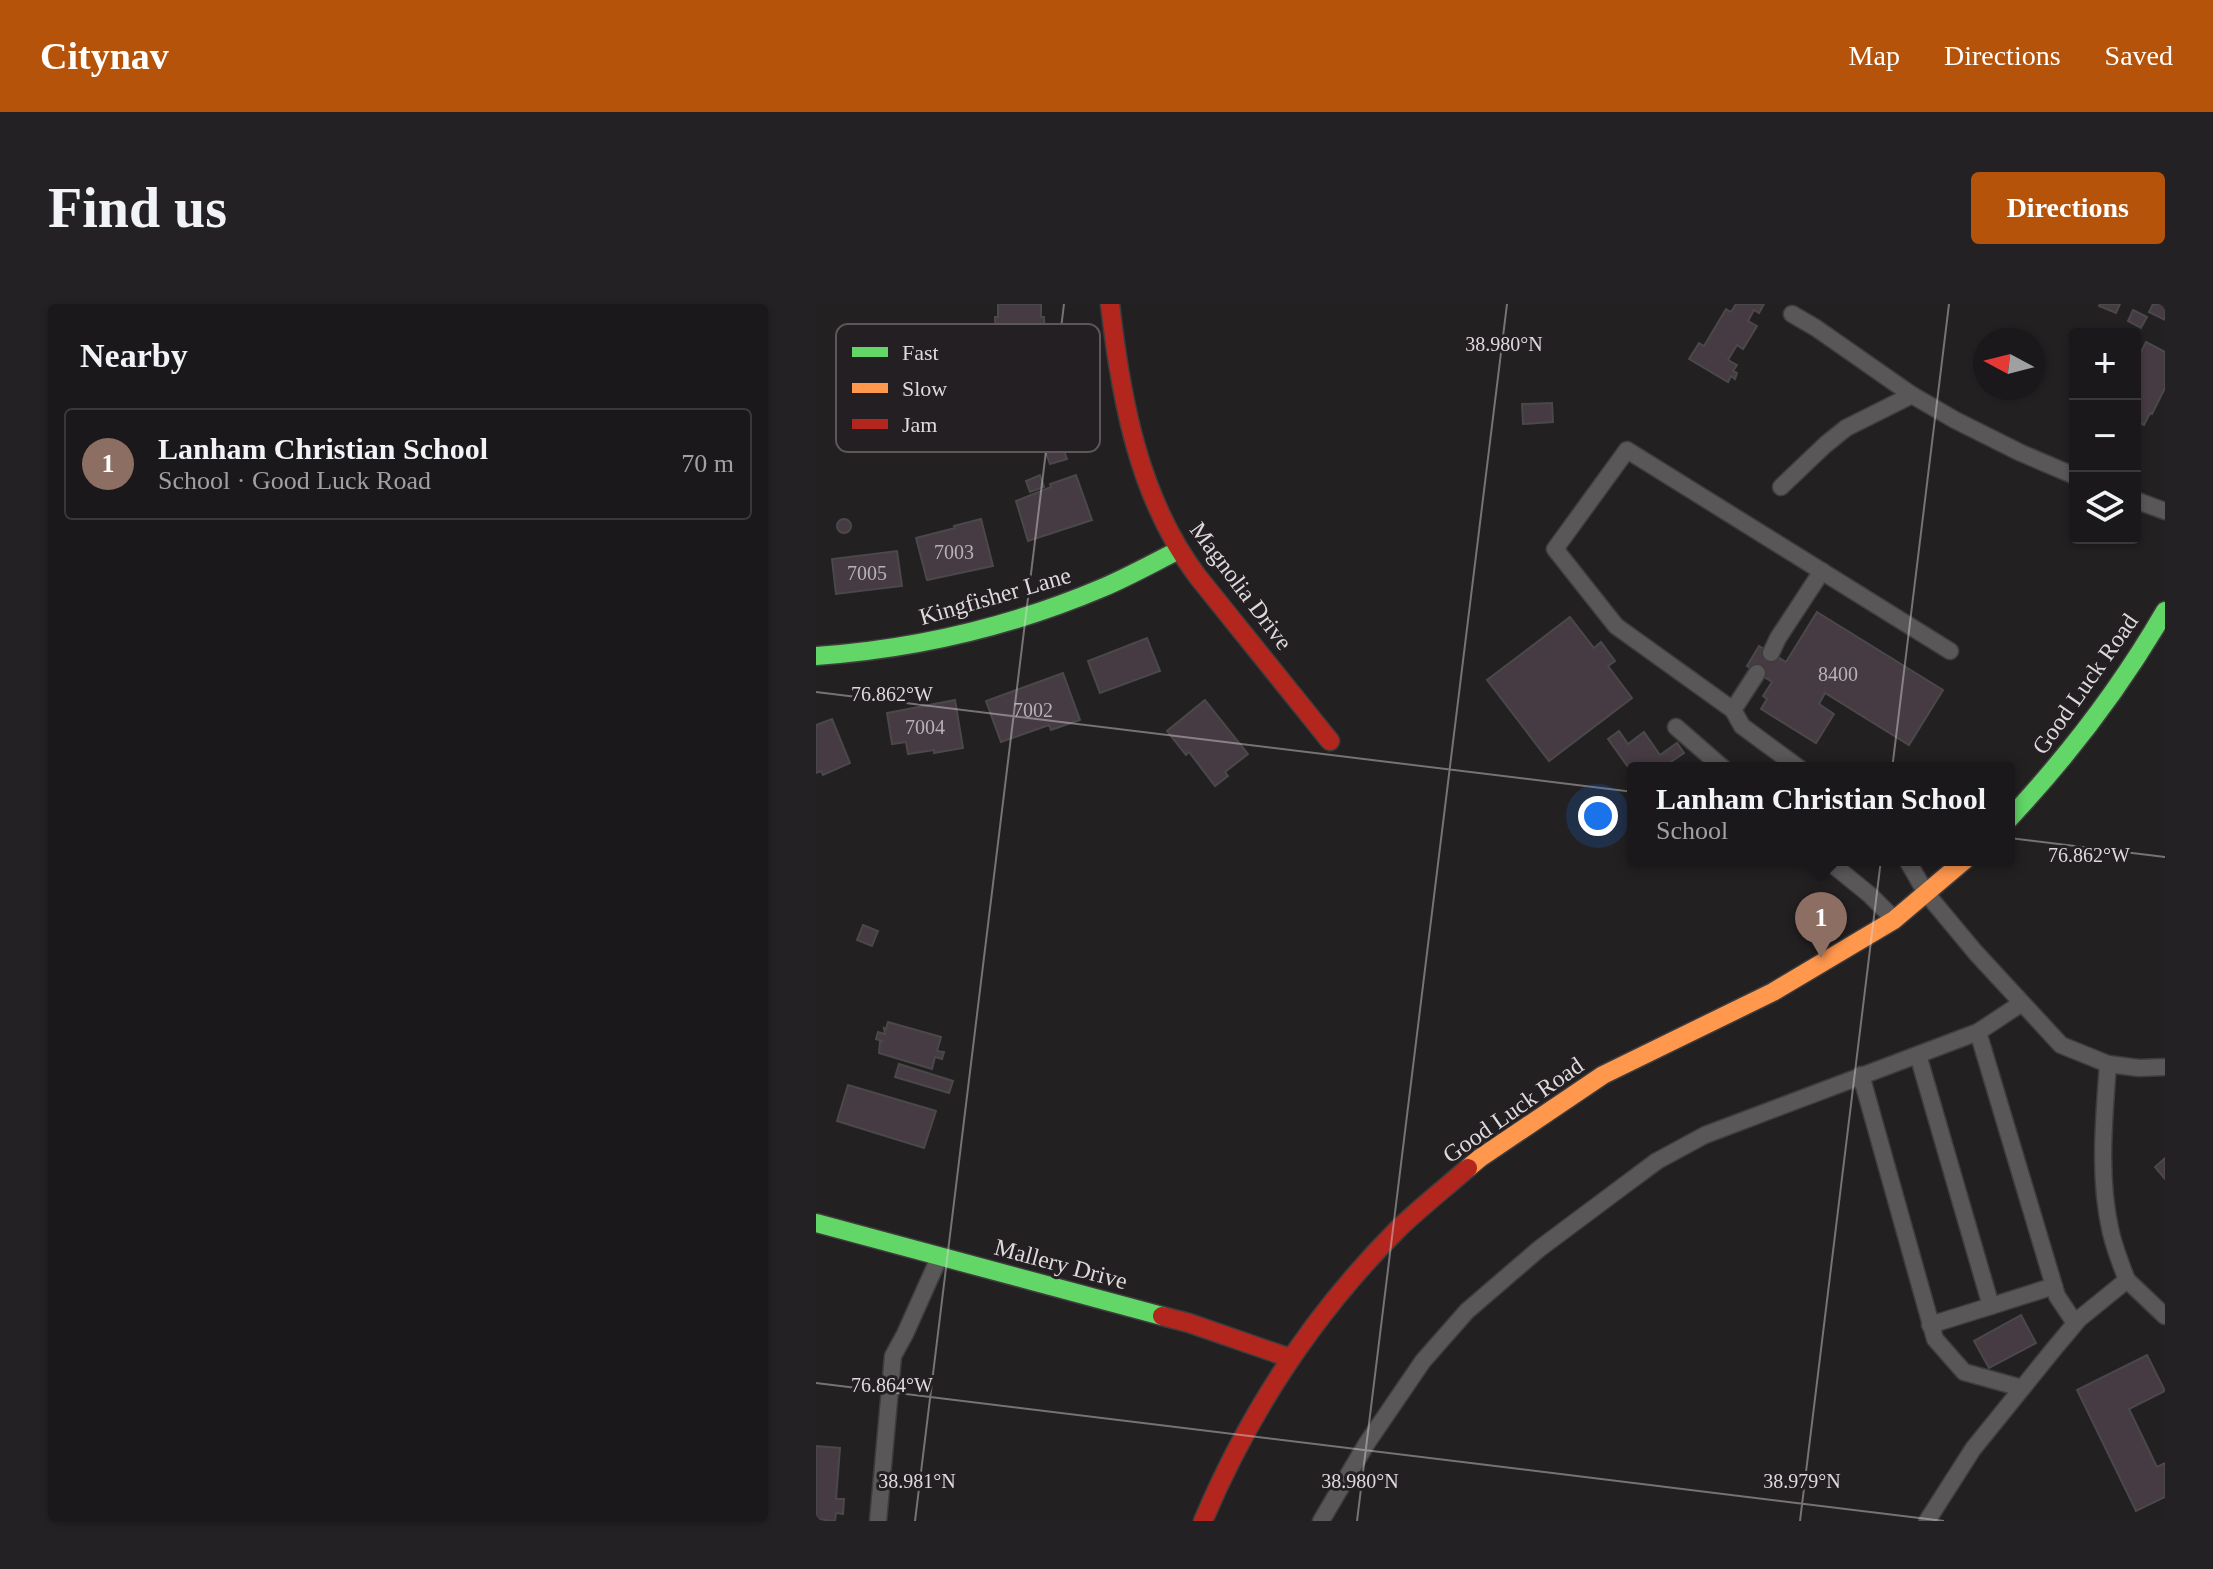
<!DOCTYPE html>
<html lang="en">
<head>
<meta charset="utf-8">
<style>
  :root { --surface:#1a181a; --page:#232123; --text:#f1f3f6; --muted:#9fa0a2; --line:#383739; --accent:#b45309 }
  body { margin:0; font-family:"Times New Roman",serif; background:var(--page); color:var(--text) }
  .controls { position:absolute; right:24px; top:24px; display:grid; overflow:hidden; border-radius:8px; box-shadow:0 2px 6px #0004 }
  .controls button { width:72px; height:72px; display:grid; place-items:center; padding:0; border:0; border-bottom:2px solid var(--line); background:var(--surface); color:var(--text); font:40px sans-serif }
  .compass { position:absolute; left:1157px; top:24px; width:72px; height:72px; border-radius:50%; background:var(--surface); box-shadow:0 2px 6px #0004; rotate:277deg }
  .you { position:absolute; left:782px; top:512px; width:28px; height:28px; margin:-20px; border:6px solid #fff; border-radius:50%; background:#1a73e8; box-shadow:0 0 0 12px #1a73e833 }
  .badge { display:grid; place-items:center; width:52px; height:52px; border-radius:50%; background:var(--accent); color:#fff; font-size:26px; font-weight:700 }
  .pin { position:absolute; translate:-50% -66px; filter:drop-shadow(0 2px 4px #0008) }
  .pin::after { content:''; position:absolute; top:42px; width:28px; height:24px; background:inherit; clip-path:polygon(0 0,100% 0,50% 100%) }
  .popup { position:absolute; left:811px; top:458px; width:388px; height:104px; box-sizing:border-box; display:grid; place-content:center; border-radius:8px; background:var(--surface); filter:drop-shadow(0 2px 6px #0005); font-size:26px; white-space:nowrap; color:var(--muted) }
  .popup b { font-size:30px; color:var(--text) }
  .popup::after { content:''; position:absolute; left:50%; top:100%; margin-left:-16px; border:16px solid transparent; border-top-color:var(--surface) }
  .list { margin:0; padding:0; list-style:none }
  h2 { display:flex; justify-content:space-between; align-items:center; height:104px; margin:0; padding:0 32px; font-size:34px }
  h2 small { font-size:26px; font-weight:400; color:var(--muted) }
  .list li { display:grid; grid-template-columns:52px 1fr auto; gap:24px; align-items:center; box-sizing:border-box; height:112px; margin:0 16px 16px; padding:0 16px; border:2px solid var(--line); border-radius:8px }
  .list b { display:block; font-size:30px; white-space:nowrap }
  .list p { margin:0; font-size:26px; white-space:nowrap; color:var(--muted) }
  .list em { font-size:26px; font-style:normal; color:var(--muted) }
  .icon { flex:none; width:44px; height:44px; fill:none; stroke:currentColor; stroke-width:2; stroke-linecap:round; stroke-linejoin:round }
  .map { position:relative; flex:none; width:1349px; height:1217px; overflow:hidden; border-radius:8px }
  header { display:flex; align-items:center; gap:48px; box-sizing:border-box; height:112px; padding:0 40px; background:var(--accent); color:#fff }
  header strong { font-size:38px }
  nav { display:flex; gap:44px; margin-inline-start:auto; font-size:28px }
  .intro { display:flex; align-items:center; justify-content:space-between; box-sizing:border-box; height:192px; padding:0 48px }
  h1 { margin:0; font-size:56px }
  .button { padding:20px 36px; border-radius:8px; background:var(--accent); color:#fff; font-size:28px; font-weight:700 }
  main { display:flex; gap:48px; padding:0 48px }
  aside { flex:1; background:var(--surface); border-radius:8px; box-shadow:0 2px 6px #0004 }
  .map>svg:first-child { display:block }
  .building { fill:#463b42; stroke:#4a4849; stroke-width:2 }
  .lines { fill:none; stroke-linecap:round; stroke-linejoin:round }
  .lane-casing { stroke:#3e3c3d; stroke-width:19 }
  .fast-casing { stroke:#3e3c3d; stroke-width:21 }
  .slow-casing { stroke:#3e3c3d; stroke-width:21 }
  .jam-casing { stroke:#3e3c3d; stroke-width:21 }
  .lane { stroke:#595758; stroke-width:16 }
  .fast { stroke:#63d668; stroke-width:18 }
  .slow { stroke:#ff974d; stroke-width:18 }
  .jam { stroke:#b3261e; stroke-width:18 }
  .ticks { fill:none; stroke:#dddadc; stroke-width:2; stroke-opacity:0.45 }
  .labels { text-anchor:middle; stroke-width:6; stroke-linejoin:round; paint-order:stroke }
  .number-label { font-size:20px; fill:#b7b2b6 }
  .street-label { font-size:24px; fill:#dddadc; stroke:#241f22 }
  .key { fill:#241f22; stroke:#5c575a; stroke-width:2 }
  .key-label { font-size:22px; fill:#dddadc }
  .ticks-label { font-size:20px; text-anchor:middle; fill:#dddadc; stroke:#241f22; stroke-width:6; stroke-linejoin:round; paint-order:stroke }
</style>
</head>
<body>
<header>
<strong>Citynav</strong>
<nav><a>Map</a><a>Directions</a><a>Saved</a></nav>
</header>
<div class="intro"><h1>Find us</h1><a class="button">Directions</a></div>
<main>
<aside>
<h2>Nearby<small></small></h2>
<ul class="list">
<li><span class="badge" style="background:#8d6e63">1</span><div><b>Lanham Christian School</b><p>School · Good Luck Road</p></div><em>70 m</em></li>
</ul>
</aside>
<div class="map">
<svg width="1349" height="1217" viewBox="0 0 1349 1217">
  <rect width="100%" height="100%" fill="#232022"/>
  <g class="building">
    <path d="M 182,0 L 225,0 L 225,13 L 228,13 L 229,42 L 180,43 L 179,13 L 182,13 Z"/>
    <path d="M 920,0 L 948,0 L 943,9 L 938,6 L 932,17 L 941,22 L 927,45 L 921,41 L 912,56 L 921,61 L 917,67 L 921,69 L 919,75 L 915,72 L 912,78 L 873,55 L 883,39 L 888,42 L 910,5 L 915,8 Z"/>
    <path d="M 1284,0 L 1304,0 L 1300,9 L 1283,2 Z"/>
    <path d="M 1337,0 L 1349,0 L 1349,16 L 1333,8 Z"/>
    <path d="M 1317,6 L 1331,13 L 1325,24 L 1312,17 Z"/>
    <path d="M 1330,38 L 1349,48 L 1349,84 L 1336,110 L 1334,109 L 1328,121 L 1319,117 L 1319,60 Z"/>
    <path d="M 230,65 L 242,110 L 238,111 L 243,130 L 214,137 L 198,73 Z"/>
    <path d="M 37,67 L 55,69 L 53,81 L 36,78 Z"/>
    <path d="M 736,99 L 737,118 L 707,120 L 706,100 Z"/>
    <path d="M 211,126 L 214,136 L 201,139 L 199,128 Z"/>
    <path d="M 247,144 L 251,155 L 234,160 L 230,149 Z"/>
    <path d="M 224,171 L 228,183 L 214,188 L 210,177 Z"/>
    <path d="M 260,171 L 276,216 L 212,237 L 200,197 L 235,183 L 234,180 Z"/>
    <circle cx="28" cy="222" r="7"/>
    <path d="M 165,215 L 177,262 L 111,276 L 100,234 L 139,224 L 138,222 Z"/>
    <path d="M 81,247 L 86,282 L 20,290 L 16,255 Z"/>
    <path d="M 1001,308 L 1127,386 L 1093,441 L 1009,389 L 1003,400 L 1018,410 L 1000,439 L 945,405 L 951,395 L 947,392 L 956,378 L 931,362 L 943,342 L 970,358 Z"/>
    <path d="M 754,313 L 778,344 L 785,338 L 799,357 L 792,362 L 816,394 L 733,457 L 671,376 Z"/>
    <path d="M 331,334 L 344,367 L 284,389 L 272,357 Z"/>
    <path d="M 247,369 L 264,416 L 235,426 L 233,421 L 185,438 L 170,397 Z"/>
    <path d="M 139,396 L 147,444 L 118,449 L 118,446 L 92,450 L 90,438 L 76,440 L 71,409 Z"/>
    <path d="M 389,396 L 432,450 L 409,468 L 412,472 L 399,482 L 373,448 L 370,451 L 351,427 Z"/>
    <path d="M 16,415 L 34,459 L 7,471 L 5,467 L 0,469 L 0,421 Z"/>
    <path d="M 803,427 L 812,440 L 828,428 L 844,451 L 861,439 L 868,449 L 846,464 L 817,464 L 817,470 L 792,435 Z"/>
    <path d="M 47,621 L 62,627 L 56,642 L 41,636 Z"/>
    <path d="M 72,718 L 125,733 L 121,747 L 128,748 L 126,755 L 119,753 L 116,765 L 63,749 L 64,738 L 66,737 L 60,735 L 62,728 L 69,730 L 68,724 L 70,725 Z"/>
    <path d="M 83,760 L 137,777 L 133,789 L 79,773 Z"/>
    <path d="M 32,781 L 120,807 L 108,844 L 21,817 Z"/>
    <path d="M 1349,854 L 1349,875 L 1339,863 Z"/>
    <path d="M 1205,1011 L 1220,1039 L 1173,1064 L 1158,1037 Z"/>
    <path d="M 1331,1051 L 1349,1087 L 1313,1105 L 1341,1163 L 1349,1159 L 1349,1193 L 1320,1207 L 1261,1086 Z"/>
    <path d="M 0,1142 L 24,1144 L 20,1195 L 28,1195 L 27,1210 L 20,1209 L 19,1217 L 0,1215 Z"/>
  </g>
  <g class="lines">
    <defs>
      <g id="lane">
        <path d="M 976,10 L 1000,24 L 1096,91 L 1139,116 L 1205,149 L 1259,172"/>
        <path d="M 965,183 L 1009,141 L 1030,124 L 1096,91"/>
        <path d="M 1319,196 L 1349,207"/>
        <path d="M 955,349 L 962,334 L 1006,267"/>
        <path d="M 917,406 L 941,369"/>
        <path d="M 860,423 L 907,464"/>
        <path d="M 983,464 L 926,422 L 917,406 L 800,322 L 739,245 L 811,146 L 1134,347"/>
        <path d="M 1011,556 L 1054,591 L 1076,613"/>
        <path d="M 1091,556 L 1110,589 L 1160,649 L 1245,741 L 1292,760 L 1323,764 L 1349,763"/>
        <path d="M 1162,728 L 1241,992 L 1259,1019"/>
        <path d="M 1102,751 L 1175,1002 L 1114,1021"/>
        <path d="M 1045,771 L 1119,1035 L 1148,1068 L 1206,1084"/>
        <path d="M 1311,976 L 1349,1012"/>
        <path d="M 1175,1002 L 1238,982"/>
        <path d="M 62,1217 L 77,1052 L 89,1030 L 123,954"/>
        <path d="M 505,1217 L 551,1139 L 607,1057 L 651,1007 L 723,945 L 806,883 L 841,857 L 889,831 L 1162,728 L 1206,699"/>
        <path d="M 1111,1217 L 1157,1145 L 1237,1046 L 1263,1015 L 1311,976 C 1305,961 1299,945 1295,929 C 1282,874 1288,815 1292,760"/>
      </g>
      <g id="fast">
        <path d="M 0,352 C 99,345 194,323 286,284 C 312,273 337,259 363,246"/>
        <path d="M 1193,515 C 1253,451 1305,383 1349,307"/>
        <path d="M 0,919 L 346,1012"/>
      </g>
      <path id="slow" d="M 652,864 L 664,854 L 787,771 L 957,688 L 1078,616 L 1149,556"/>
      <g id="jam">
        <path d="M 294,0 C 305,96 323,195 382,273 L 514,437"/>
        <path d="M 346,1012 L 373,1019 L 474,1054"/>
        <path d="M 387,1217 C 433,1108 499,1008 583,924 C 605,903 629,884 652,864"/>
      </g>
    </defs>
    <use href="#lane" class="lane-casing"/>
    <use href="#fast" class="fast-casing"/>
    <use href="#slow" class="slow-casing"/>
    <use href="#jam" class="jam-casing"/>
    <use href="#lane" class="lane"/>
    <use href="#fast" class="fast"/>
    <use href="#slow" class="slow"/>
    <use href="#jam" class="jam"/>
  </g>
  <path class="ticks" d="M 0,388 L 1349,553M 0,1079 L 1128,1217M 99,1217 L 248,0M 541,1217 L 691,0M 984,1217 L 1133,0"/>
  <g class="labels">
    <g class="number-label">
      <text x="138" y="255">7003</text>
      <text x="51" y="276">7005</text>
      <text x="1022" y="377">8400</text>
      <text x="217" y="413">7002</text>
      <text x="109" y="430">7004</text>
    </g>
    <g class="street-label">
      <text transform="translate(425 282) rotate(53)" y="8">Magnolia Drive</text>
      <text transform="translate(179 292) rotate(-16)" y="8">Kingfisher Lane</text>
      <text transform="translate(1269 380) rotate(-55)" y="8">Good Luck Road</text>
      <text transform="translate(697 806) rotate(-35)" y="8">Good Luck Road</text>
      <text transform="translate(245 960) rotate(15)" y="8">Mallery Drive</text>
    </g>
  </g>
  <rect x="20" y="20" width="264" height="128" rx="12" class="key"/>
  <rect x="36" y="43" width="36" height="10" fill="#63d668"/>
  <rect x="36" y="79" width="36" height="10" fill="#ff974d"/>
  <rect x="36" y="115" width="36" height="10" fill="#b3261e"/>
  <g class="key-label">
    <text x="86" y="56">Fast</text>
    <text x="86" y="92">Slow</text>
    <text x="86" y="128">Jam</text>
  </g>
  <g class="ticks-label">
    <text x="688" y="47">38.980°N</text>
    <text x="76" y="397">76.862°W</text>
    <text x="1273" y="558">76.862°W</text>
    <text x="76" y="1088">76.864°W</text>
    <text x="101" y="1184">38.981°N</text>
    <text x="544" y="1184">38.980°N</text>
    <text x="986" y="1184">38.979°N</text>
  </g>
</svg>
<div class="controls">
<button>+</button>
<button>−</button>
<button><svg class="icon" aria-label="layers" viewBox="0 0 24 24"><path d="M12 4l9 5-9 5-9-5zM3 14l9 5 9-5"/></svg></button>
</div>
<svg class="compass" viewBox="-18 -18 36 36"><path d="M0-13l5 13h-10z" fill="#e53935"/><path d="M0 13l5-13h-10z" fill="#9fa0a2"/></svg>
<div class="you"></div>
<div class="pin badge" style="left:1005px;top:654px;background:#8d6e63">1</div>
<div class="popup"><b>Lanham Christian School</b>School</div>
</div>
</main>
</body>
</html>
